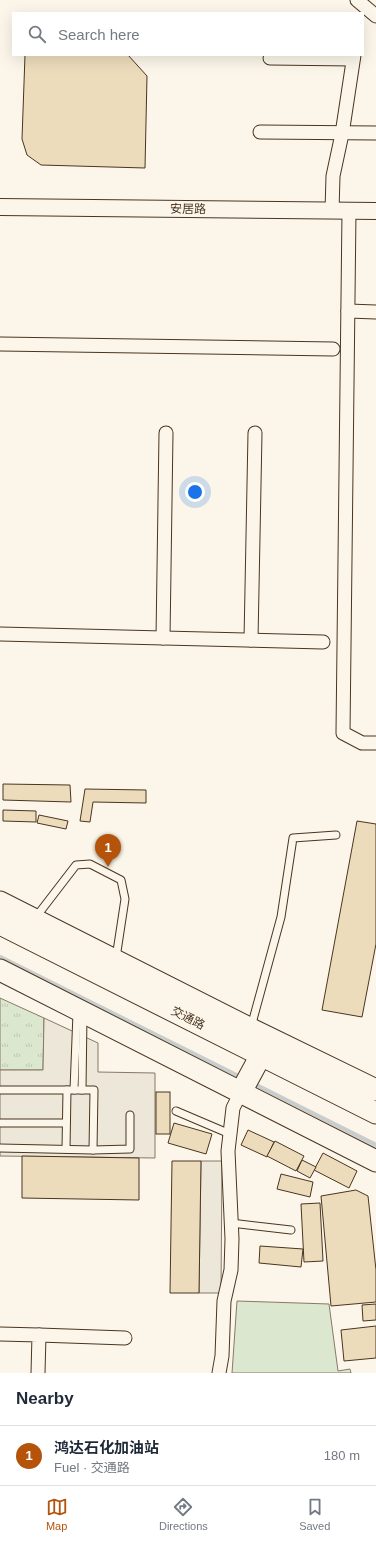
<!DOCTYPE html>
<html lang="en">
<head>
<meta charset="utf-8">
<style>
  :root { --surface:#fff; --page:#f6f6f7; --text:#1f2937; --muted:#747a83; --line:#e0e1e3; --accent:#b45309 }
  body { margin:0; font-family:Helvetica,"Noto Sans SC",sans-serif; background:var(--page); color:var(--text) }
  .you { position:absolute; left:195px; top:492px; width:14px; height:14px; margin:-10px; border:3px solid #fff; border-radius:50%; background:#1a73e8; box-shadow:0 0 0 6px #1a73e833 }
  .badge { display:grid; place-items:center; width:26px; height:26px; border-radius:50%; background:var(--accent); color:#fff; font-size:13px; font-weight:700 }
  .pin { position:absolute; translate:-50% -33px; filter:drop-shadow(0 1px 2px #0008) }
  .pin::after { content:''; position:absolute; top:21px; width:14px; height:12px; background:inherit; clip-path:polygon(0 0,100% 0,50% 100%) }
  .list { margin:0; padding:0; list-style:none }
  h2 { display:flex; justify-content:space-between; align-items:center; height:52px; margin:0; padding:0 16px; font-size:17px }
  h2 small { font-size:13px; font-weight:400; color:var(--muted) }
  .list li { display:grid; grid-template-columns:26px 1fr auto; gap:12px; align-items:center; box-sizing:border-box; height:60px; padding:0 16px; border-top:1px solid var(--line) }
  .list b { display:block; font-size:15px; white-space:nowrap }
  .list p { margin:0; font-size:13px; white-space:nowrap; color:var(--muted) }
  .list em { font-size:13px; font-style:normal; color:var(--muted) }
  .icon { flex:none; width:22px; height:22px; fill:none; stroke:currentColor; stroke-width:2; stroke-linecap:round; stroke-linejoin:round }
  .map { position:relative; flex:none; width:376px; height:1373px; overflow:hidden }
  .search { position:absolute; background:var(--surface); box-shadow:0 4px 16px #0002; left:12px; right:12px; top:12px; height:44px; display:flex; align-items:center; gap:10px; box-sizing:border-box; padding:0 14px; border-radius:0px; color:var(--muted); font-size:15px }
  .sheet { height:112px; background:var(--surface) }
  nav { display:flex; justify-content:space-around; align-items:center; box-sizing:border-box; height:56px; border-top:1px solid var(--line); background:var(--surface); font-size:11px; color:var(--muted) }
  nav a { display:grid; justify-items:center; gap:2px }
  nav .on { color:var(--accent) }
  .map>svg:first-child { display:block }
  .green { fill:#dce7d0; stroke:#887966 }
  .park { fill:url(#park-tufts); stroke:#887966 }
  .parking { fill:#ede7d9; stroke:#887966 }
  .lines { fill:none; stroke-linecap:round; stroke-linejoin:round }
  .stream { stroke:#c9cecd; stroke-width:4.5 }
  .building { fill:#ecdcbc; stroke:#4a3520 }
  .service-casing { stroke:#4a3520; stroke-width:9 }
  .minor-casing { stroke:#4a3520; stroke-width:15 }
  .tertiary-casing { stroke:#4a3520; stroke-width:18 }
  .primary-casing { stroke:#4a3520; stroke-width:23 }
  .service { stroke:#fbf6e9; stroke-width:7 }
  .minor { stroke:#fbf6e9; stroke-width:13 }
  .tertiary { stroke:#fbf6e9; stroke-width:16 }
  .primary { stroke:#fbf6e9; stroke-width:21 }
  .labels { text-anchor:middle; stroke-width:3; stroke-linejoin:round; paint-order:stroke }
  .street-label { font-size:12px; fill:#4a3520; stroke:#fbf6e9 }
</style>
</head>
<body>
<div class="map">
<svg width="376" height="1373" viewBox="0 0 376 1373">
  <defs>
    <pattern id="park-tufts" width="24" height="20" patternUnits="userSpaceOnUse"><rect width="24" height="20" fill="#dce7d0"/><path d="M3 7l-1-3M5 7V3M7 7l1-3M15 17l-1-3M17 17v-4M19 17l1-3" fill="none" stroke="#bec7b2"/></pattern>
  </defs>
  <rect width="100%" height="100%" fill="#fbf6e9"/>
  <path class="green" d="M 237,1301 L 329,1304 L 338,1371 L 350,1369 L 351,1373 L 232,1373 Z"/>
  <path class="park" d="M 0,998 L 44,1018 L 43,1070 L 0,1070 Z"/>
  <g class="parking">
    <path d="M 44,1018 L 98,1043 L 98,1072 L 155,1073 L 155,1158 L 0,1156 L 0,1070 L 43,1070 Z"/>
    <path d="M 201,1161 L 222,1161 L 221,1293 L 199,1293 Z"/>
  </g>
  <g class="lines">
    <g class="stream">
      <path d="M 0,957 L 242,1078"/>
      <path d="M 252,1083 L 376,1145"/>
    </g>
  </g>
  <g class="building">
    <path d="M 25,55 L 128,55 L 147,76 L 145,168 L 41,165 L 27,155 L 22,139 Z"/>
    <path d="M 3,784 L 70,785 L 71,802 L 3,800 Z"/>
    <path d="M 85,789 L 146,790 L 146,803 L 93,802 L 90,822 L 80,821 Z"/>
    <path d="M 3,810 L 36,811 L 36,822 L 3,821 Z"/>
    <path d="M 39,815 L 68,821 L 66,829 L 37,823 Z"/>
    <path d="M 357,821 L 376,824 L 376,944 L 362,1017 L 322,1010 Z"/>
    <rect x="156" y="1092" width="14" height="42"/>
    <path d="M 174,1123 L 212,1134 L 206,1154 L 168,1143 Z"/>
    <path d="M 248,1130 L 274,1142 L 267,1157 L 241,1145 Z"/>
    <path d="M 275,1141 L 304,1156 L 296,1171 L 267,1156 Z"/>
    <path d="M 323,1153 L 357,1171 L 349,1188 L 314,1170 Z"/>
    <path d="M 22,1156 L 139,1158 L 139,1200 L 22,1198 Z"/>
    <path d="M 302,1160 L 316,1167 L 310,1178 L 297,1171 Z"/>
    <path d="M 172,1161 L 201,1161 L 199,1293 L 170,1293 Z"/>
    <path d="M 281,1174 L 313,1182 L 310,1197 L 277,1189 Z"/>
    <path d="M 356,1190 L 368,1196 L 376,1270 L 376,1302 L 331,1306 L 321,1196 Z"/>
    <path d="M 320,1203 L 323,1261 L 304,1262 L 301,1204 Z"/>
    <path d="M 260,1246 L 303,1249 L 301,1267 L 259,1263 Z"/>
    <path d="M 376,1304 L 376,1320 L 363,1321 L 362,1305 Z"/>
    <path d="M 376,1326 L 376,1358 L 344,1361 L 341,1330 Z"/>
  </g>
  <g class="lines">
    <defs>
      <g id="service">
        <path d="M 36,917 L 76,865 L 90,864 L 121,880 L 125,899 L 116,958"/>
        <path d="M 251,1027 L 281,917 L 293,838 L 336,835"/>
        <path d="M 0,1090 L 94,1090 L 93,1150 L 0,1148"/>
        <path d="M 74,1090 L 77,1013"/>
        <path d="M 82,1090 L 83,1015"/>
        <path d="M 176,1111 L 230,1134"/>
        <path d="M 0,1123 L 66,1123"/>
        <path d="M 66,1149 L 67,1090"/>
        <path d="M 93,1150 L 130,1149 L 130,1115"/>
        <path d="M 231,1223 L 291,1230"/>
      </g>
      <g id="minor">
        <path d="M 357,0 L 376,16"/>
        <path d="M 270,58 L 353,59"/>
        <path d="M 260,132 L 376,133"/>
        <path d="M 332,211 L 333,176 L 342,134 L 354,55"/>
        <path d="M 349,211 L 343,733 L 362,743 L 376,743"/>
        <path d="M 348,311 L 376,312"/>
        <path d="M 0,344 L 333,349"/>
        <path d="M 0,634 L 323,642"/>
        <path d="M 163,638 L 166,433"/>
        <path d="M 251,640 L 255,433"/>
        <path d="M 0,1334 L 39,1335 L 38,1373"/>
        <path d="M 39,1335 L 125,1338"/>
        <path d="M 219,1373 L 222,1356 L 224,1301 L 231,1270 L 232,1239 L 228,1151 L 233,1108 L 241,1092"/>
      </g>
      <path id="tertiary" d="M 0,207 L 376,211"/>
      <g id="primary">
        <path d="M 0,902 L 251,1029 L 376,1090"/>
        <path d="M 0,924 L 376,1113"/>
        <path d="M 0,970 L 376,1161"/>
        <path d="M 241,1092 L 261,1055"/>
      </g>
    </defs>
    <use href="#service" class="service-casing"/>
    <use href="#minor" class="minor-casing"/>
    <use href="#tertiary" class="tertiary-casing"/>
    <use href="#primary" class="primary-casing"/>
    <use href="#service" class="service"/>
    <use href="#minor" class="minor"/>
    <use href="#tertiary" class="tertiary"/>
    <use href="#primary" class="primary"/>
  </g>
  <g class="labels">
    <g class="street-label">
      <text transform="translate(188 209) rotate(1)" y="4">安居路</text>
      <text transform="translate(188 1018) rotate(27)" y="4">交通路</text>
    </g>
  </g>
</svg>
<div class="you"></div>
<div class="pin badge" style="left:108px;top:867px">1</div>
<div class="search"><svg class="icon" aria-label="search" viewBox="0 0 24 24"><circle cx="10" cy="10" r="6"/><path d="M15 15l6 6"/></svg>Search here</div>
</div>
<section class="sheet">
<h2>Nearby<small></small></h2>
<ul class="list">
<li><span class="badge">1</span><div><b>鸿达石化加油站</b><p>Fuel · 交通路</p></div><em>180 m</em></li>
</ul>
</section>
<nav>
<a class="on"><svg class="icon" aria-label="map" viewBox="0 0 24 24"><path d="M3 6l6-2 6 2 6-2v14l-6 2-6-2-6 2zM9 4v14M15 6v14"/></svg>Map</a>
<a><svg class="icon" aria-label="directions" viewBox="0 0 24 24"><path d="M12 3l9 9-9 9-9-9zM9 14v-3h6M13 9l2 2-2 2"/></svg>Directions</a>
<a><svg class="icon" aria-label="saved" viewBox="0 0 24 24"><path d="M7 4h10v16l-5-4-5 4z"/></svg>Saved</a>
</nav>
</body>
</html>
